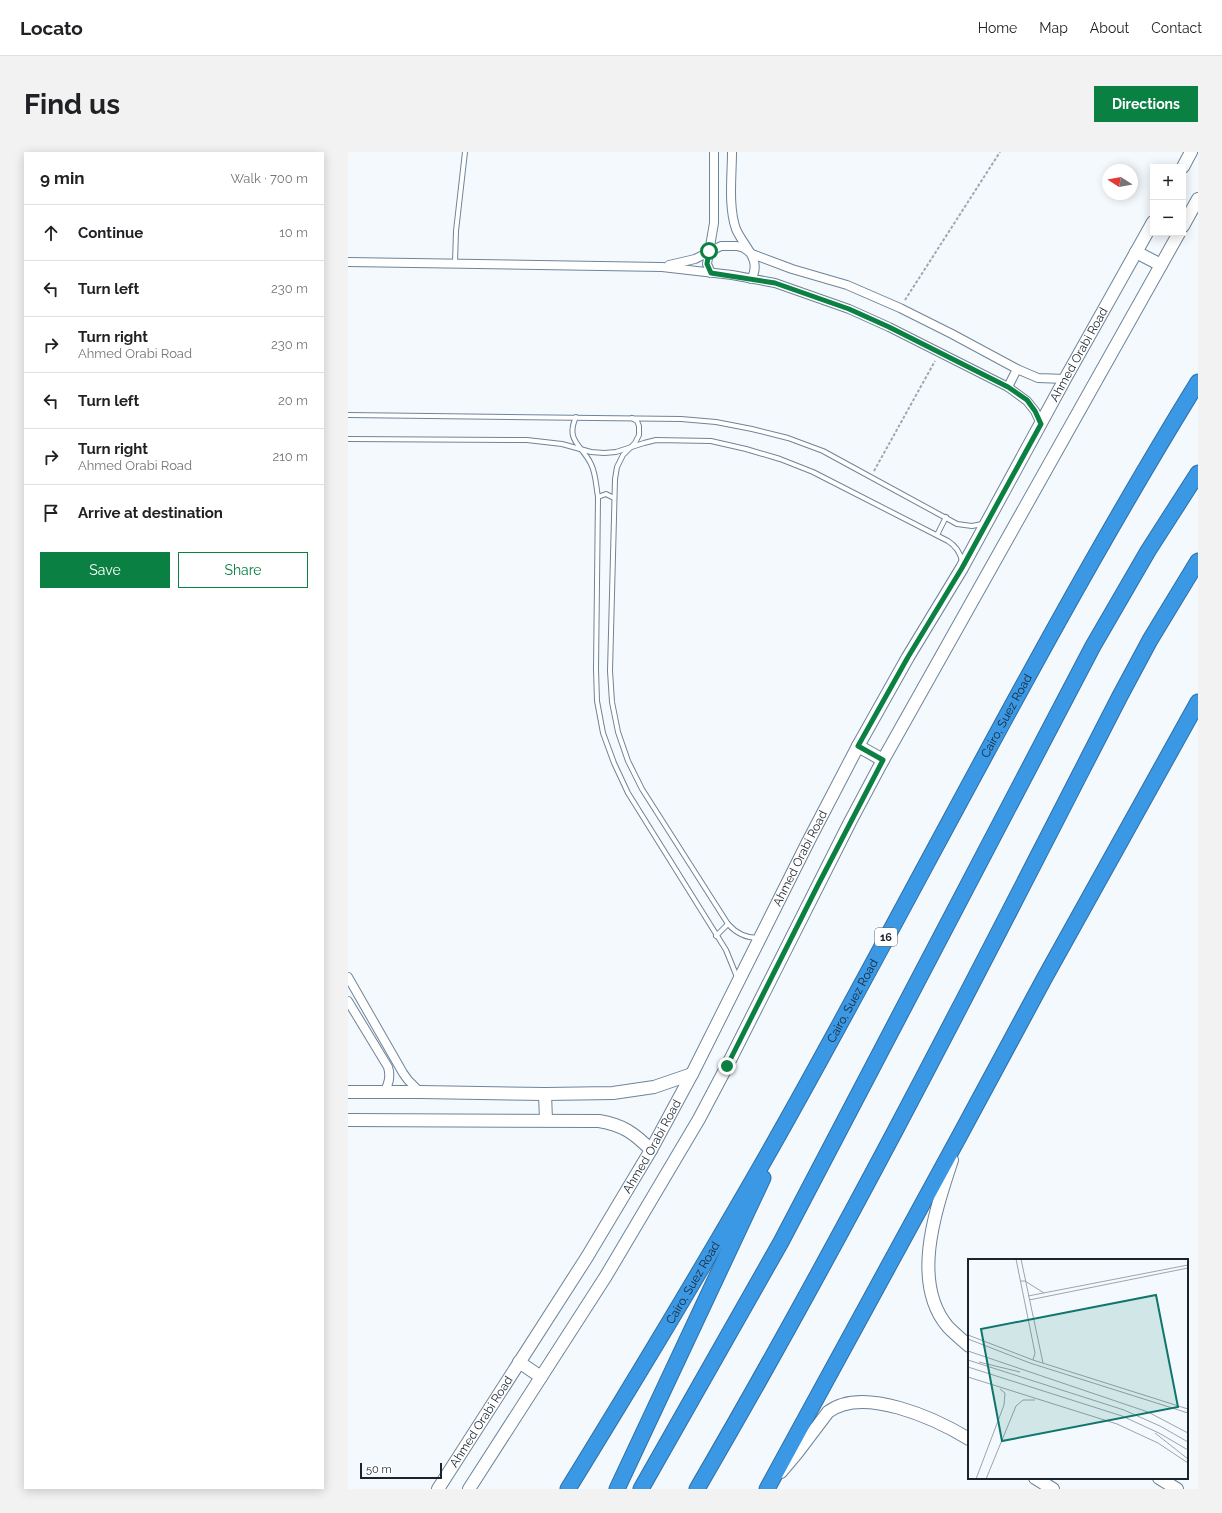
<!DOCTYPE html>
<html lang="en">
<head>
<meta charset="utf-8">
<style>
  :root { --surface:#fff; --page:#f2f2f2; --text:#202124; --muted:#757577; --line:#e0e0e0; --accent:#0b8043 }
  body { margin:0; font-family:Raleway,sans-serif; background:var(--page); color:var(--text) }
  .controls { position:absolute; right:12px; top:12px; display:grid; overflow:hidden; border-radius:0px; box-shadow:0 2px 10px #0003 }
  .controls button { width:36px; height:36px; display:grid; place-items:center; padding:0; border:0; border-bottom:1px solid var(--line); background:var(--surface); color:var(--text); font:20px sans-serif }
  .compass { position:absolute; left:754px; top:12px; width:36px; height:36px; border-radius:50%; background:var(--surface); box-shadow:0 2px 10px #0003; rotate:281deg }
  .scale { position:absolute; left:12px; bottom:10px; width:82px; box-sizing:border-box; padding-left:4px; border:2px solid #1b242d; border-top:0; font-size:11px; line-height:14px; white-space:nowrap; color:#1b242d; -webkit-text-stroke:3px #fff; paint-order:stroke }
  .stop { position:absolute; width:12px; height:12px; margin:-9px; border:3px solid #0b8043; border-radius:50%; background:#fff }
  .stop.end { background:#0b8043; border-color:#fff; box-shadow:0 1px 4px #0008 }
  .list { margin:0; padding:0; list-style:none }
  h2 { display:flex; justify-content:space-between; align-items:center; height:52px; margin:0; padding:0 16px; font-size:17px }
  h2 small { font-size:13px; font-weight:400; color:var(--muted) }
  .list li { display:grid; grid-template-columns:26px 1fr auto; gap:12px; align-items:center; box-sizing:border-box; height:56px; padding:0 16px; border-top:1px solid var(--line) }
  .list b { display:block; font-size:15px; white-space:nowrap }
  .list p { margin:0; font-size:13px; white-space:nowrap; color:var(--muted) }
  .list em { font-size:13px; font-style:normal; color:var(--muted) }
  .actions { display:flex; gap:8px; padding:12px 16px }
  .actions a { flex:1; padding:9px 0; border:1px solid var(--accent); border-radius:0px; text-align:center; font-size:14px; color:var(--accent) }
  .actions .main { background:var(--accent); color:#fff }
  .icon { flex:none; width:22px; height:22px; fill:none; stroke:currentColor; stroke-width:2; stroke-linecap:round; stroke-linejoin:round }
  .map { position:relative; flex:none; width:850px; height:1337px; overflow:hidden; border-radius:0px }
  header { display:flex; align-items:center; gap:24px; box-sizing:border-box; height:56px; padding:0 20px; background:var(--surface); border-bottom:1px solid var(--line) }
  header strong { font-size:19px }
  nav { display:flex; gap:22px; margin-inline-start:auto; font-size:14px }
  .intro { display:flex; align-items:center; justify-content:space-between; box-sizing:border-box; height:96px; padding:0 24px }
  h1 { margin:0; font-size:28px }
  .button { padding:10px 18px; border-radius:0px; background:var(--accent); color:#fff; font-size:14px; font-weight:700 }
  main { display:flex; gap:24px; padding:0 24px }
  aside { flex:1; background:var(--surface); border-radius:0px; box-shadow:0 2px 10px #0003 }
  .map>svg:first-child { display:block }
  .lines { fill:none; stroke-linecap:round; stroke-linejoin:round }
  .lane-casing { stroke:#6e8499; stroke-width:6 }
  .street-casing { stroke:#6e8499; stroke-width:10 }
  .secondary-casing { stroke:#6e8499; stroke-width:14 }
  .highway-casing { stroke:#306fa4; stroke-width:17 }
  .path { stroke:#a1a7ad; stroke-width:2; stroke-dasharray:3 2; stroke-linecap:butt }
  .lane { stroke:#fff; stroke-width:4 }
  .street { stroke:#fff; stroke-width:8 }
  .secondary { stroke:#fff; stroke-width:12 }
  .highway { stroke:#3b98e4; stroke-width:15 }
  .route { stroke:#0b8043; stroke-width:5 }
  .labels { text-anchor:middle; stroke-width:3.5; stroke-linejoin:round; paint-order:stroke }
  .shield { fill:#fff; stroke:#5f666c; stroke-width:1 }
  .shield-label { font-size:11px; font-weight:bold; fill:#1b242d }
  .street-label { font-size:12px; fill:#1b242d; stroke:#fff }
  .inset-road { fill:none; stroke:#9da4aa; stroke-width:1 }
  .view { fill:#0f766e; fill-opacity:0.15; stroke:#0f766e; stroke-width:2 }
  .inset-edge { fill:none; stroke:#1b242d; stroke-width:2 }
</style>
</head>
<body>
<header>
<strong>Locato</strong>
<nav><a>Home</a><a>Map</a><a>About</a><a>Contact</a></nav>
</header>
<div class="intro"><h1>Find us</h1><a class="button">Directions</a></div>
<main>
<aside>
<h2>9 min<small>Walk · 700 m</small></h2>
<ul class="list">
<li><svg class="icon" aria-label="ahead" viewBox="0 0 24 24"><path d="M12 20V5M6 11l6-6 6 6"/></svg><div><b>Continue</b></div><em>10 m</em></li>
<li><svg class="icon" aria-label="left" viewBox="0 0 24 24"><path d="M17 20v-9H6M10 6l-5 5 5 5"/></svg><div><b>Turn left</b></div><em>230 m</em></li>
<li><svg class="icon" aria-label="right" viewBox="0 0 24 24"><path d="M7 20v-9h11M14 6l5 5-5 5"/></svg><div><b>Turn right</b><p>Ahmed Orabi Road</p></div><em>230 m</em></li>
<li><svg class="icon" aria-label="left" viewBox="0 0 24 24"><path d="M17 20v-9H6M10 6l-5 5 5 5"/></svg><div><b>Turn left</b></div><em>20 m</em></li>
<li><svg class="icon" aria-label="right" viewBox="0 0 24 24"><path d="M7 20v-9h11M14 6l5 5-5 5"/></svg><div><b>Turn right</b><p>Ahmed Orabi Road</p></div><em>210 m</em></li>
<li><svg class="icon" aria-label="arrive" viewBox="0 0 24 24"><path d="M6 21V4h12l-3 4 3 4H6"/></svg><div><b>Arrive at destination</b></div></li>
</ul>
<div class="actions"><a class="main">Save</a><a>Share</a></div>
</aside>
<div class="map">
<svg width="850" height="1337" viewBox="0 0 850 1337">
  <rect width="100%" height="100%" fill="#f4f9fd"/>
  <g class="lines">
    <defs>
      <g id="lane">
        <path d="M 107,111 L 108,79 L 117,0"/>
        <path d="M 0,263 L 333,267 L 368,270 L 404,277 L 440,286 L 475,299 L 609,372 L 624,374 L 634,372"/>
        <path d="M 228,265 C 217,289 234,293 243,312 C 248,322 248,334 250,345 L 248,517 L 249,549 L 255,581 L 266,611 L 280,641 L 378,798 L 389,825"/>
        <path d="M 284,266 L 289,269 L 291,274 L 291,283 L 287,291 L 275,303 L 269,315 L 267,327 L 262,519 L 264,550 L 270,580 L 280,609 L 294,637 L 380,772 C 388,781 397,786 410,786"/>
        <path d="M 0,287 L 179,288 L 214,292 L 243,300 L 256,301 L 268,300 L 296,291 L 308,288 L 363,289 L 398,297 L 432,307 L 465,320 L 600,389 C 608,394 612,400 614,409"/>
        <path d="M 250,345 L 258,342 L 266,346"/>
        <path d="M 589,383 L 598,365"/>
        <path d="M 368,784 L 380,772"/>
      </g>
      <g id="street">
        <path d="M 384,0 C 384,23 380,55 388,77 C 395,94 415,108 403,127"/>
        <path d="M 0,110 L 314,115 L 384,123 L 427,131 L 501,157 L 541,175 L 660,235 L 679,249 L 687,259 L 693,272"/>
        <path d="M 321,113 L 347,107 L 373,94 L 389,94 L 396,96 L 404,102 L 444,117 L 499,133 L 552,156 L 604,182 L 669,217 L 690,226 L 717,227"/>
        <path d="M 363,121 L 359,112 L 366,71 L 366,0"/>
        <path d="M 660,235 L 669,217"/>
        <path d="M 0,825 L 55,921 L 60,928 L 72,940"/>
        <path d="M 0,849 L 40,915 C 43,925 41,933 35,941"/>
      </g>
      <g id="secondary">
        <path d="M 835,15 L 843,0"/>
        <path d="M 835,74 L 850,47"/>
        <path d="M 788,100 L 813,113"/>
        <path d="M 510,594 L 535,608"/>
        <path d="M 0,940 L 72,940 L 197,942 L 265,941 L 306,935 L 344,922"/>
        <path d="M 197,942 L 198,968"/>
        <path d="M 0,968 L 251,969 C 275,973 286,981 303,998"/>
        <path d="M 604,1008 C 588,1057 562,1130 600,1175 C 607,1182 614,1188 621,1194"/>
        <path d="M 171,1210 L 193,1225"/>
        <path d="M 433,1320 L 449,1301 L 480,1260 C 515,1233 588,1267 621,1287"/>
        <path d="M 687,1326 L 705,1337"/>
        <path d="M 811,1326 L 829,1337"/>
        <path id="s1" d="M 90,1337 L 239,1105 L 303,998 L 344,922 L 460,690 L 510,594 L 560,505 L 614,416 L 717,227 L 805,70"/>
        <path d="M 121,1337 L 258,1124 L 351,967 L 379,914 L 502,670 L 535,608 L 831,81"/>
      </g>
      <g id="highway">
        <path id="s2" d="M 220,1337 C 295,1215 369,1093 439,968 C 576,723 702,470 850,230"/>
        <path d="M 269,1337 L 415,1026"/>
        <path d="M 293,1337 L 433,1090 L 745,494 L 800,399 L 850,321"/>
        <path d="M 349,1337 C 500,1078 635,811 772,544 L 802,488 L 850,409"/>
        <path d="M 419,1337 L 612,983 L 696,827 L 850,550"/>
      </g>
    </defs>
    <use href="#lane" class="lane-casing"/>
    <use href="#street" class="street-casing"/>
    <use href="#secondary" class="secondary-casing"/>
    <use href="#highway" class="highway-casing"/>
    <g class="path">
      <path d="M 557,148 L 652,0"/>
      <path d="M 526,319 L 587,209"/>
    </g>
    <use href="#lane" class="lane"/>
    <use href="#street" class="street"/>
    <use href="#secondary" class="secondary"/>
    <use href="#highway" class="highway"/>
  </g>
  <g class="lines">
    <path class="route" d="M 361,99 L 359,112 L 363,121 L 427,131 L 501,157 L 541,175 L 660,235 L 679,248 L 687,259 L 693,272 L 614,416 L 560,505 L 510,594 L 535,608 L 470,733 L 379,914"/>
  </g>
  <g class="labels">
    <rect class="shield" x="527" y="776" width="22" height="18" rx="3"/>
    <g class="shield-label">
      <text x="538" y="789">16</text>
    </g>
    <g class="street-label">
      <text dy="4" stroke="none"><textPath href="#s1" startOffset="1304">Ahmed Orabi Road</textPath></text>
      <text dy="4" stroke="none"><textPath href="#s2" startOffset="889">Cairo, Suez Road</textPath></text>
      <text dy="4" stroke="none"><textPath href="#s1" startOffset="728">Ahmed Orabi Road</textPath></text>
      <text dy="4" stroke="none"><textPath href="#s2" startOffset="565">Cairo, Suez Road</textPath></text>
      <text dy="4" stroke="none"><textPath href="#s1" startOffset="404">Ahmed Orabi Road</textPath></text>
      <text dy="4" stroke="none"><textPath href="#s2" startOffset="241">Cairo, Suez Road</textPath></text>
      <text dy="4" stroke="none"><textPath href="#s1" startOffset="80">Ahmed Orabi Road</textPath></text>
    </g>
  </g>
  <g transform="translate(620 1107)">
    <rect width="220" height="220" fill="#f4f9fd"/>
    <path class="inset-road" d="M 48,0 L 67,94 L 65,101M 53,0 L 75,104M 53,22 L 57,22 L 76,34M 60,37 L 220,6M 61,41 L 220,9M 0,76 L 65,101 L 220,150M 0,80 L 62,104 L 220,154M 0,92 L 180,153 L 220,174M 0,101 L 156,151 L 192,167 L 220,183M 11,103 L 52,113M 0,108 L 154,157 L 191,174 L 220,191M 0,118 L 149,165 L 190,184 L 220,204M 187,174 L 220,200M 8,220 L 36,146 L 37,134 L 32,130M 18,220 L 48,147 L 55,141 L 67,141"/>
    <path class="view" d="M 188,36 L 210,148 L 34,182 L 13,70 Z"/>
    <rect width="220" height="220" class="inset-edge"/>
  </g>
</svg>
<div class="controls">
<button>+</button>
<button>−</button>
</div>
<svg class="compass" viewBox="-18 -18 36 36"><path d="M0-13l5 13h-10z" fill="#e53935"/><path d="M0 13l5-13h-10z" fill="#757577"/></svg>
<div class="scale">50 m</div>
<div class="stop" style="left:361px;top:99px"></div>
<div class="stop end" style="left:379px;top:914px"></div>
</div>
</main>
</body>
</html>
